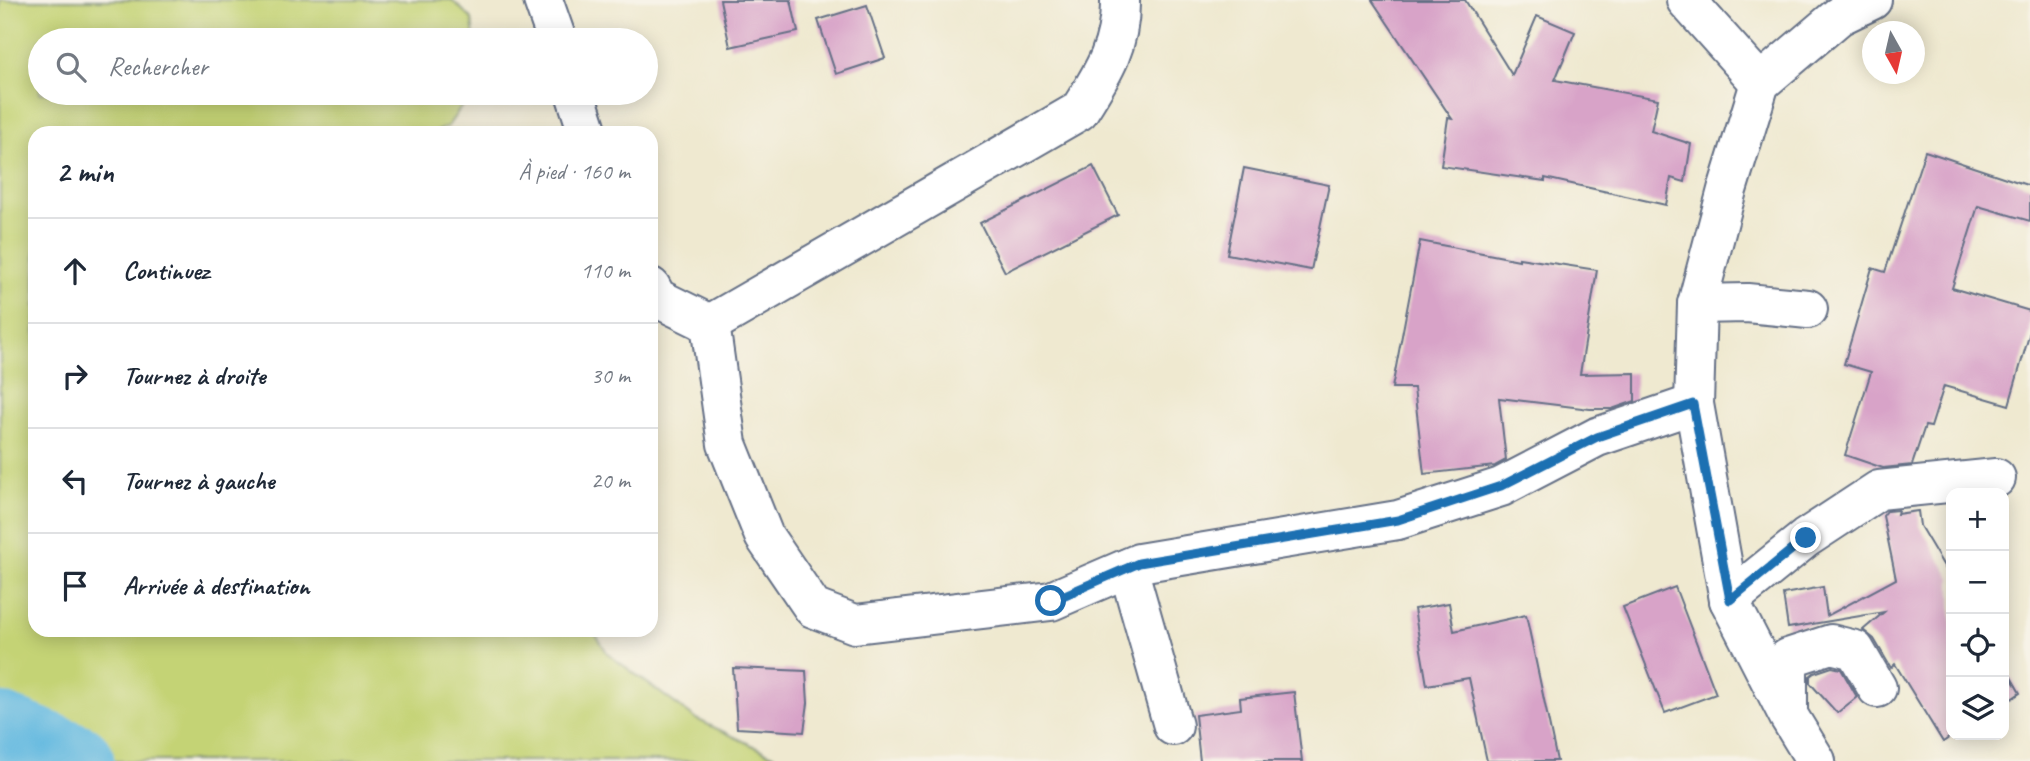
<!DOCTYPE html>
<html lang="fr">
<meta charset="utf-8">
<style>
:root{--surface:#fff;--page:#f2f2f3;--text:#1f2937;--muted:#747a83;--line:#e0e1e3}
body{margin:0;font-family:Caveat,sans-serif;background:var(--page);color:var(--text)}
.controls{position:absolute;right:21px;bottom:21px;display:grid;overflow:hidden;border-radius:14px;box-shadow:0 4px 18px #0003}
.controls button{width:63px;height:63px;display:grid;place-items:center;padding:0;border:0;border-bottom:2px solid var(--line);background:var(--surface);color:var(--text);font:35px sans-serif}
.compass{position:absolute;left:1862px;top:21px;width:63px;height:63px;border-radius:50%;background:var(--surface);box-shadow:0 4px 18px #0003;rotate:172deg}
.stop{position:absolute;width:21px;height:21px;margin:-16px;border:5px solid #1f6fb2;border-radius:50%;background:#fff}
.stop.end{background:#1f6fb2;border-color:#fff;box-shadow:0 2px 7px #0008}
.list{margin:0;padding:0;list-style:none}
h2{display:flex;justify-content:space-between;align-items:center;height:91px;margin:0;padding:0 28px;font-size:30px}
h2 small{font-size:23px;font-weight:400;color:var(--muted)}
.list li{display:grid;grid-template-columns:46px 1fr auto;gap:21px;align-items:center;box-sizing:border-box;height:105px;padding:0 28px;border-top:2px solid var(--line)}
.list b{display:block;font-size:26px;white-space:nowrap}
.list em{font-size:23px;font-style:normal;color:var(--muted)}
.icon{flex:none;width:38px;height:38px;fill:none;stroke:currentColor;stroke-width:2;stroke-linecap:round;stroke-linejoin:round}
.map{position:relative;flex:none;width:2030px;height:761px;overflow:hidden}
.search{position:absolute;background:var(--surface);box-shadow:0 4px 18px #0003;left:28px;top:28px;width:630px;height:77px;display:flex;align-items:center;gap:18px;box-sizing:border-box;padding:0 24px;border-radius:38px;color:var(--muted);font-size:26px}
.panel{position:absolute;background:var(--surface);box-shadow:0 4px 18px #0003;left:28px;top:126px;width:630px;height:511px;border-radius:21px}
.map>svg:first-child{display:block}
.green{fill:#c4d375;stroke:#70816a;stroke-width:2}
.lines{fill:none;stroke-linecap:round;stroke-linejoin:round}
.river{stroke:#63b9e0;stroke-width:75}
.building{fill:#d8a3c8}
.minor-casing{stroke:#657086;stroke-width:42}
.minor{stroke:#fff;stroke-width:38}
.route{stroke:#1f6fb2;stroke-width:9}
</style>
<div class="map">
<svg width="2030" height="761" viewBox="0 0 2030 761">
<rect width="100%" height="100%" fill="#f7f3e8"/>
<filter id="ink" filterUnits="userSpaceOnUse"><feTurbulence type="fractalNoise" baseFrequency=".0143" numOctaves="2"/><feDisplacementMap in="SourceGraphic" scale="14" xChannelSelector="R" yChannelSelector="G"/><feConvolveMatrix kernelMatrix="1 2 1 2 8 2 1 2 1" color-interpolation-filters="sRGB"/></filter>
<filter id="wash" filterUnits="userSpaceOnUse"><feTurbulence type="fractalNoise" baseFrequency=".00686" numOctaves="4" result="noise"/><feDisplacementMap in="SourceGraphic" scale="28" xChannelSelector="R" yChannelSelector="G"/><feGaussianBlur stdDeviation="1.57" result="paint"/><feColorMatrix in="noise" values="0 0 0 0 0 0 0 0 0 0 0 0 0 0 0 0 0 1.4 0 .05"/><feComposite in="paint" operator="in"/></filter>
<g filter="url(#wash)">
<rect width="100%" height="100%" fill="#efe9d0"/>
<polygon class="green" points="0,0 452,0 472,19 474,40 40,40 40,93 471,93 448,126 434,133 35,133 35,630 593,630 608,654 696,719 777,757 813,761 0,761"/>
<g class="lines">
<polyline class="river" points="0,730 77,761"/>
</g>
<g id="blocks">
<g class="building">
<polygon points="720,0 791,0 798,32 730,47"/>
<polygon points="1372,0 1465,0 1512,75 1537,16 1575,32 1555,80 1658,99 1651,131 1691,144 1685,182 1671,178 1666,205 1545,178 1545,181 1441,166 1448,118 1452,119"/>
<polygon points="867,5 885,58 836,74 818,20"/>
<polygon points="1925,151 2030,186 2030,221 1978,206 1952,288 2030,311 2030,332 2009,405 1944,386 1931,427 1925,426 1912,465 1883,468 1845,455 1871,372 1844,364 1872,268 1885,272"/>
<polygon points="1093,166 1118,215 1005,272 980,223"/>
<polygon points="1244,168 1329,185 1311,270 1227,254"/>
<polygon points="1420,241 1519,260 1519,258 1597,270 1580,374 1635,373 1635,401 1612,409 1590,409 1499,398 1506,460 1495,466 1424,474 1414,388 1392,388"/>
<polygon points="1898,510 1897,514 1918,511 1920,526 1951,578 1953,735 1943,742 1895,664 1891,668 1874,639 1863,630 1884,612 1788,628 1783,594 1823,587 1827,616 1896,579 1883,516 1887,511"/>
<polygon points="1675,587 1716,694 1665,713 1623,607"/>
<polygon points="1449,603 1454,631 1526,615 1557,761 1487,761 1469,678 1427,685 1414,609"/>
<polygon points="2004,665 2020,693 2004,704"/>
<polygon points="1832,667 1841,669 1857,697 1837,713 1810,683 1810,676 1814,673"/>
<polygon points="733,668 806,671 808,703 804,732 737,728"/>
<polygon points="1294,692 1302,761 1200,761 1195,715 1241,709 1240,698"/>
</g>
</g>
</g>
<g filter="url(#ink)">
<use href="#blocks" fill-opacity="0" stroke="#657086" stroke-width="2"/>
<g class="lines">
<defs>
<g id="minor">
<polyline points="543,0 557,40"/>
<polyline points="1686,0 1760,83"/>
<polyline points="575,93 588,133"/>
<polyline points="651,287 657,298 710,324"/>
<polyline points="1697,304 1747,303 1808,309"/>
<polyline points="710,324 727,444 764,536 813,608 855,624 1051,601 1139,563 1398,520 1501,487 1597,437 1694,404"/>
<path d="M710 324 1079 111C1103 73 1121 46 1120 0"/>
<polyline points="1128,568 1173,726"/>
<polyline points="1729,600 1806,538 1879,490 1996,478"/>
<polyline points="1788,709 1788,658 1831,644 1855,650 1877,688"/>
<polyline points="1816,761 1788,715 1729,600 1694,404 1697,304 1727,190 1760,83 1839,16 1872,0"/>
</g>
</defs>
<use href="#minor" class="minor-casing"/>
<use href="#minor" class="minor"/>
</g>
</g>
<g class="lines" filter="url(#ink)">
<polyline class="route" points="1051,601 1139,563 1398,520 1501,486 1597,437 1693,404 1730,600 1806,538"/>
</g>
</svg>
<div class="controls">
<button>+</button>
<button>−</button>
<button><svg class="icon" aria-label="locate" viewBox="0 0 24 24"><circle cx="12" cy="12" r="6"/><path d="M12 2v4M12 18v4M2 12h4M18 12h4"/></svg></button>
<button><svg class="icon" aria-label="layers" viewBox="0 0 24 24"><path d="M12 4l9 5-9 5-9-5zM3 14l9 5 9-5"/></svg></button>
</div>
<svg class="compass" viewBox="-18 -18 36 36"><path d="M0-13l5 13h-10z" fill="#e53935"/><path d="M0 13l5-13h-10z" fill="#747a83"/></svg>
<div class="stop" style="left:1051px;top:601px"></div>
<div class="stop end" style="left:1806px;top:538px"></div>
<div class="search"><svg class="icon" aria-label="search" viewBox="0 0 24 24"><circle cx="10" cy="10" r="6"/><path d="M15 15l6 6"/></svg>Rechercher</div>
<section class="panel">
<h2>2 min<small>À pied · 160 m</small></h2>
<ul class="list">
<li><svg class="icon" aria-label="ahead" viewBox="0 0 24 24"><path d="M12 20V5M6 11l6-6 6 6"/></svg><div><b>Continuez</b></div><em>110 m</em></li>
<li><svg class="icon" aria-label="right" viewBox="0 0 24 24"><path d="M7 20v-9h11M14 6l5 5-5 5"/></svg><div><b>Tournez à droite</b></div><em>30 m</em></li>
<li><svg class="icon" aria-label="left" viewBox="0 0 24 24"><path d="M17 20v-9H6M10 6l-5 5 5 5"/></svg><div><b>Tournez à gauche</b></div><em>20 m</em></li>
<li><svg class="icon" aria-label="arrive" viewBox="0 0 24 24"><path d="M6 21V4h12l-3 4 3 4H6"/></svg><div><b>Arrivée à destination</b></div></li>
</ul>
</section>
</div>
